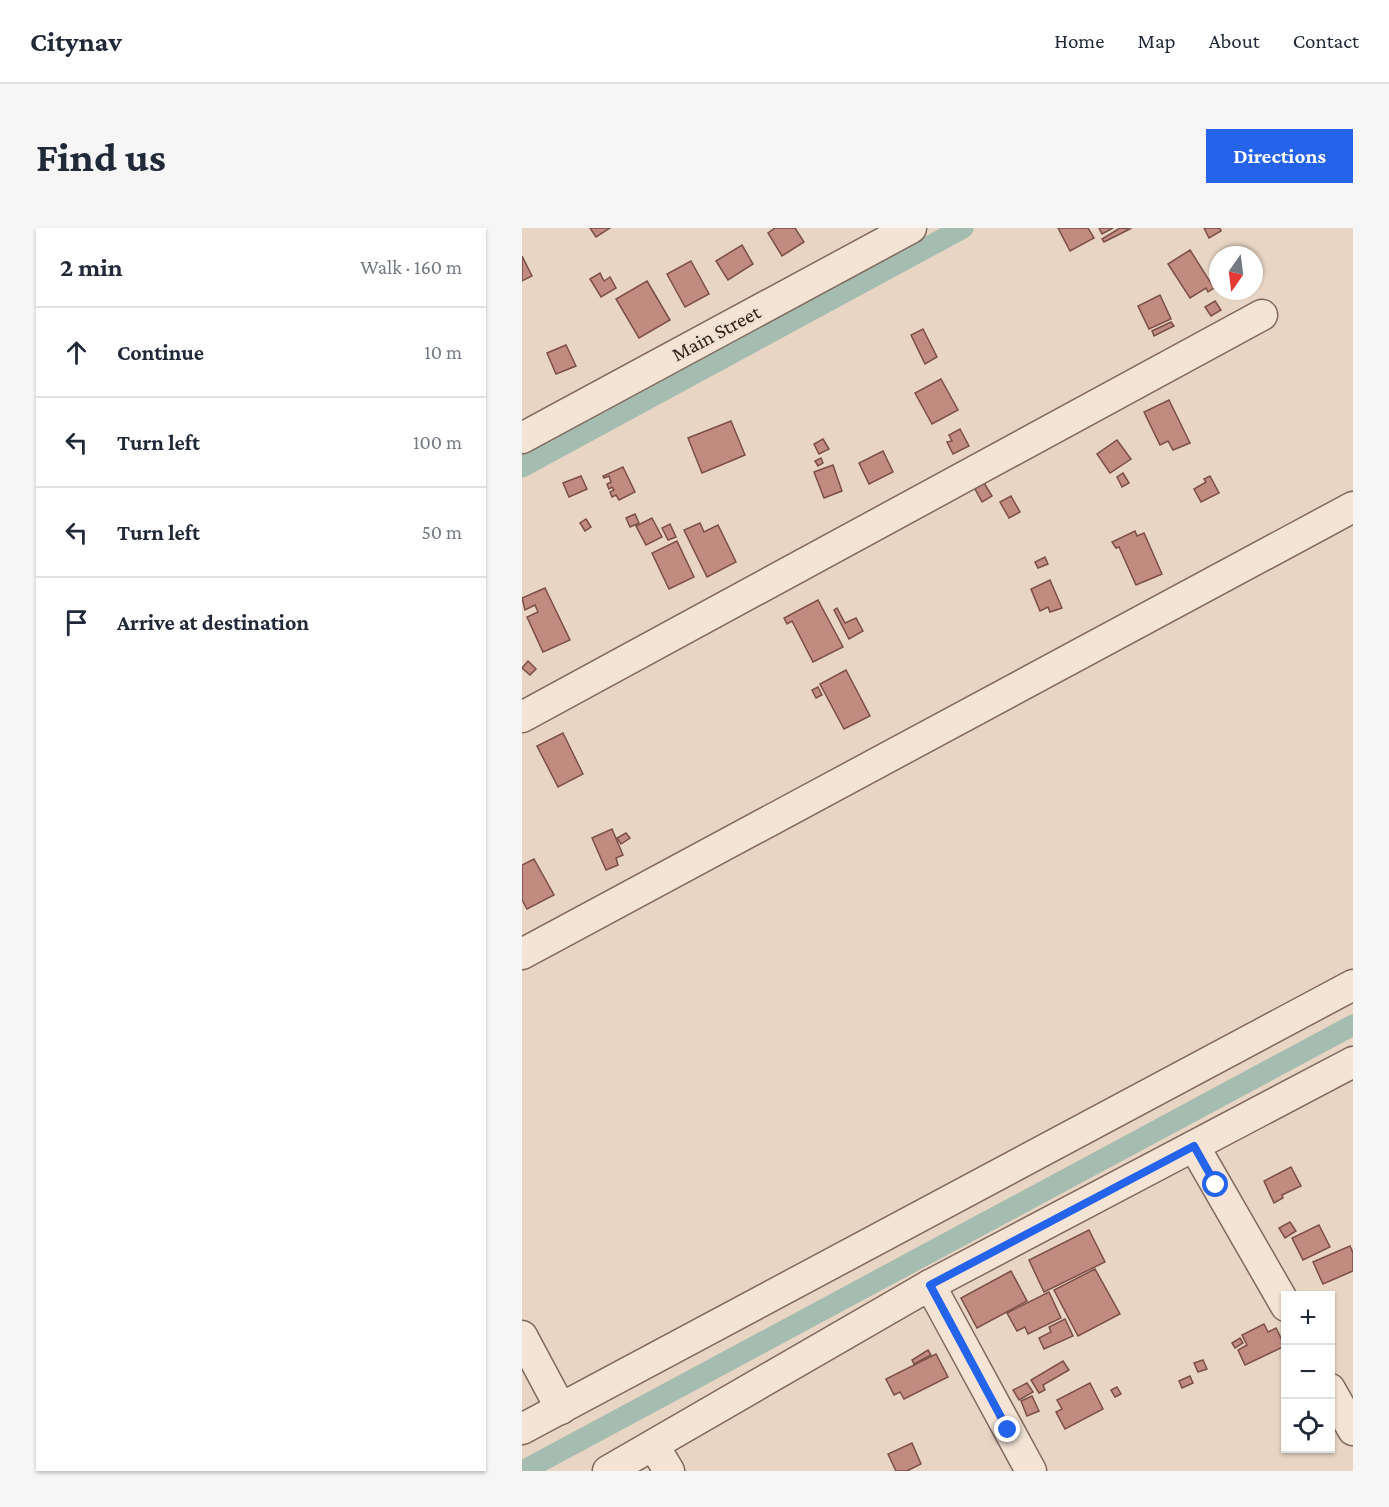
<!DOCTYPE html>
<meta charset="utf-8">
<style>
:root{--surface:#fff;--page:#f6f6f7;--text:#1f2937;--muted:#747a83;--line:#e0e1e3;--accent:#2563eb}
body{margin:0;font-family:"Crimson Pro",serif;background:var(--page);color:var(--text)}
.controls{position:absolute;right:18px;bottom:18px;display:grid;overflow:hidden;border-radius:0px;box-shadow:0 2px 4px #0004}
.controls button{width:54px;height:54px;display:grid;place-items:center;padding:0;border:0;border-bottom:2px solid var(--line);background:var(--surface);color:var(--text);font:30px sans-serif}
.compass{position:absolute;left:687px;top:18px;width:54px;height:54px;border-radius:50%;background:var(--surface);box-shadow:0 2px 4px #0004;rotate:194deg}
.stop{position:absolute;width:18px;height:18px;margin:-14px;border:4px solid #2563eb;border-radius:50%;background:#fff}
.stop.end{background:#2563eb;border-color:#fff;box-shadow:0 2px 6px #0008}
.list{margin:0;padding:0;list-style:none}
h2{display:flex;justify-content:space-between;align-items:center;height:78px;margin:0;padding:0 24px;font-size:26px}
h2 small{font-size:20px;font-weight:400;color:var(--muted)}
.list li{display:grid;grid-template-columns:39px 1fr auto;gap:18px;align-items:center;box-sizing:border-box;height:90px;padding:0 24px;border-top:2px solid var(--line)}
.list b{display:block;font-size:22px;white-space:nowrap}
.list em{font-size:20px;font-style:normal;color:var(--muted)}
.icon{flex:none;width:33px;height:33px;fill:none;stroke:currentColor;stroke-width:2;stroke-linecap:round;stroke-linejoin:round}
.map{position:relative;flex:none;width:831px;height:1243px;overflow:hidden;border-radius:0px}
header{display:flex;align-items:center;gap:36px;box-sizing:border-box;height:84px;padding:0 30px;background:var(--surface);border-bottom:2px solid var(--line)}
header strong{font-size:28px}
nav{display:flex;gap:33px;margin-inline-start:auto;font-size:21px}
.intro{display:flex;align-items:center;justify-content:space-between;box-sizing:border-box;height:144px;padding:0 36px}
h1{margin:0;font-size:42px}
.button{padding:15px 27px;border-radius:0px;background:var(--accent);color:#fff;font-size:21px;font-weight:700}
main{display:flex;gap:36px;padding:0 36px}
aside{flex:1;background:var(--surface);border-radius:0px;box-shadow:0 2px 4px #0004}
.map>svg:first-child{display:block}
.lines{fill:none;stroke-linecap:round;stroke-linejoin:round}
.canal{stroke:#a5bcb0;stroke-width:21}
.building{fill:#c18b7f;stroke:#7c4f46;stroke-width:1.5}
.minor-casing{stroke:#80685d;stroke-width:33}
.minor{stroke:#f4e4d6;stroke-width:30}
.route{stroke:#2563eb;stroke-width:8}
.labels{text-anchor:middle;stroke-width:6;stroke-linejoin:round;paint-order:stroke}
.street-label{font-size:21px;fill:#32241f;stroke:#f0e1d3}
</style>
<header>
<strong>Citynav</strong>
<nav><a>Home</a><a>Map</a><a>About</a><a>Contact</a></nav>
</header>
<div class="intro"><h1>Find us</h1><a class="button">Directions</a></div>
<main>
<aside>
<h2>2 min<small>Walk · 160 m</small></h2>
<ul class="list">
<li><svg class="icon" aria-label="ahead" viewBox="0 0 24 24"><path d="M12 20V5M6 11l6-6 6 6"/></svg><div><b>Continue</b></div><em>10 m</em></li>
<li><svg class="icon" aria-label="left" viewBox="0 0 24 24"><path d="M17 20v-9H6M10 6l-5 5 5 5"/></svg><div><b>Turn left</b></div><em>100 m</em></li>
<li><svg class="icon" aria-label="left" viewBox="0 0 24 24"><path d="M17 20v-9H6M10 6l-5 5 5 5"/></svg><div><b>Turn left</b></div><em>50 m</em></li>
<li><svg class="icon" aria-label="arrive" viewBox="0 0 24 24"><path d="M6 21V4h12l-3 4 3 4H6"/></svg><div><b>Arrive at destination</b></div></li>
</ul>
</aside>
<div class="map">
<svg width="831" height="1243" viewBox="0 0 831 1243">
<rect width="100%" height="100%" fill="#e8d5c4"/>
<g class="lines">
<g class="canal">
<polyline points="0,239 441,0"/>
<polyline points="1,1243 831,797"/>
</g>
</g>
<g class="building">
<polygon points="68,0 88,0 74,9"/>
<polygon points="253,0 273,0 282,14 260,28 246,5"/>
<polygon points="536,0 566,0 572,10 548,23"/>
<polygon points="577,0 591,0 580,6"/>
<polygon points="598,0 608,1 582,14 580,11"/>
<polygon points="682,0 698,0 699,3 687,10"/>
<polygon points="220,17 231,36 206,52 194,33"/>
<polygon points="668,22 692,60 686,64 684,60 668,70 646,36"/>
<polygon points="0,28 10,48 0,53"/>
<polygon points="169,33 187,66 163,79 145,46"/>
<polygon points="78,45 82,53 88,49 94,60 79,69 68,51"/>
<polygon points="125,53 148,92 117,110 94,71"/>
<polygon points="638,67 649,91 627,101 616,78"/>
<polygon points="693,73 699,82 689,88 683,79"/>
<polygon points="649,94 652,98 632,108 630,103"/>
<polygon points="401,101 415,129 403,136 389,107"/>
<polygon points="44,117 54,138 34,146 25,125"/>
<polygon points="419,151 436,182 410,196 393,165"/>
<polygon points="647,172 668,215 651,222 646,213 638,217 622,184"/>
<polygon points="209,193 223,227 180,245 166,210"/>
<polygon points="438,201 447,218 431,226 425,214 430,213 427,207"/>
<polygon points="301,211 307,221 297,226 292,216"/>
<polygon points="595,212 609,231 588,245 575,226"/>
<polygon points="361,223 371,244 347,256 337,235"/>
<polygon points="299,230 301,235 296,238 293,233"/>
<polygon points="311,237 320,263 302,270 292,244"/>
<polygon points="101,239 113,264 97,272 94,267 90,269 88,264 92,262 90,259 87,261 85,256 89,254 87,248 82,250 81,248"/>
<polygon points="601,245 607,255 600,259 595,249"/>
<polygon points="59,248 65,261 47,269 41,255"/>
<polygon points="688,248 697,265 679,274 672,261 684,254 682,251"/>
<polygon points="462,255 470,268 460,274 453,261"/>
<polygon points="489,268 498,284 487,290 478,274"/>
<polygon points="113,286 117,295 108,299 104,290"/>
<polygon points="130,290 140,309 124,317 114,298"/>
<polygon points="64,291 69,299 63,303 58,295"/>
<polygon points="178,295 182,304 196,297 214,334 185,349 162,302"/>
<polygon points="148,296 154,309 146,312 140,300"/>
<polygon points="613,303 615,308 622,305 640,346 614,357 597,319 594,320 590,314"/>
<polygon points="155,313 172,349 147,361 130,325"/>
<polygon points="523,329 526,336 516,340 513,334"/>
<polygon points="528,352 540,380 528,384 526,379 518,383 509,361"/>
<polygon points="23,360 48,412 21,424 5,389 16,384 13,377 3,382 0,370"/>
<polygon points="296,372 321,419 291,434 270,393 265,396 262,390"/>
<polygon points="315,380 323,395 334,390 341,403 327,411 312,382"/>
<polygon points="6,433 14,441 8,447 0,440"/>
<polygon points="324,442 348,488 322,501 298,456"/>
<polygon points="296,459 300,467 294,470 290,462"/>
<polygon points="41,505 61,546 36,559 15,518"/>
<polygon points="90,601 101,627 94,630 96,637 84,642 70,610"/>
<polygon points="104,605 108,610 99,616 95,610"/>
<polygon points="12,631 32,667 5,681 0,672 0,637"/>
<polygon points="769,939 779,958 760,967 761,970 752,975 742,953"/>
<polygon points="768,994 774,1003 763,1010 757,1000"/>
<polygon points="797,997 808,1019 781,1032 770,1010"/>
<polygon points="567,1002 583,1034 522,1064 507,1032"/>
<polygon points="828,1018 831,1025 831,1043 801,1056 791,1034"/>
<polygon points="573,1041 598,1086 556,1108 532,1062"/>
<polygon points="489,1043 505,1073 455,1100 439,1070"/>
<polygon points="527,1064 539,1090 506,1106 503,1099 495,1103 485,1085"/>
<polygon points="543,1091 551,1108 522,1121 517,1110 529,1104 527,1099"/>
<polygon points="742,1096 746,1104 754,1100 763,1118 723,1137 716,1122 725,1117 720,1107"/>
<polygon points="718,1110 721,1115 713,1120 710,1115"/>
<polygon points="406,1122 409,1127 392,1136 390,1132"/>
<polygon points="414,1126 426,1149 382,1171 378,1164 372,1167 364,1151"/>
<polygon points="681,1132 685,1141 676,1144 672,1135"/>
<polygon points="541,1133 547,1142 521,1157 523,1162 517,1165 509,1152"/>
<polygon points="668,1148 671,1155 660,1160 657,1153"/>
<polygon points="505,1155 511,1164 497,1172 491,1162"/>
<polygon points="568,1155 581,1181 543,1201 534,1184 540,1181 535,1172"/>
<polygon points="595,1159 599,1166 593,1169 589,1162"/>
<polygon points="510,1168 517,1183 505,1188 499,1173"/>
<polygon points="390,1215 399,1236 385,1243 374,1243 366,1226"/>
</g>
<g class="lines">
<defs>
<g id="minor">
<polyline points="0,210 389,0"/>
<polyline points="0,489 740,87"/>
<polyline points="0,726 831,279"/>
<polyline points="672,918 764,1078"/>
<polyline points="408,1057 509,1243"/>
<polyline points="0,1108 39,1181"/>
<polyline points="808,1161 831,1202"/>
<polyline points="0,1201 831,757"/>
<polyline points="132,1218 147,1243"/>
<polyline points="86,1243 408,1057 831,834"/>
</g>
</defs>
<use href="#minor" class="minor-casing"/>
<use href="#minor" class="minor"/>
</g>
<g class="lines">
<polyline class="route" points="486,1202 408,1057 672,918 694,957"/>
</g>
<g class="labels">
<g class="street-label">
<text transform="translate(194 105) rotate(-28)" y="7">Main Street</text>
</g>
</g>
</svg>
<div class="controls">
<button>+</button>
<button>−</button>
<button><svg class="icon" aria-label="locate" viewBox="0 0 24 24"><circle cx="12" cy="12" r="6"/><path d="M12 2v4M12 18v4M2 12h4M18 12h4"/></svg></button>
</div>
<svg class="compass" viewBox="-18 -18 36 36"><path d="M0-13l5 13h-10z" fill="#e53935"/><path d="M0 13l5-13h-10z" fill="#747a83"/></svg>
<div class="stop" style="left:694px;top:957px"></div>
<div class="stop end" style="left:486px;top:1202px"></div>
</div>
</main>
